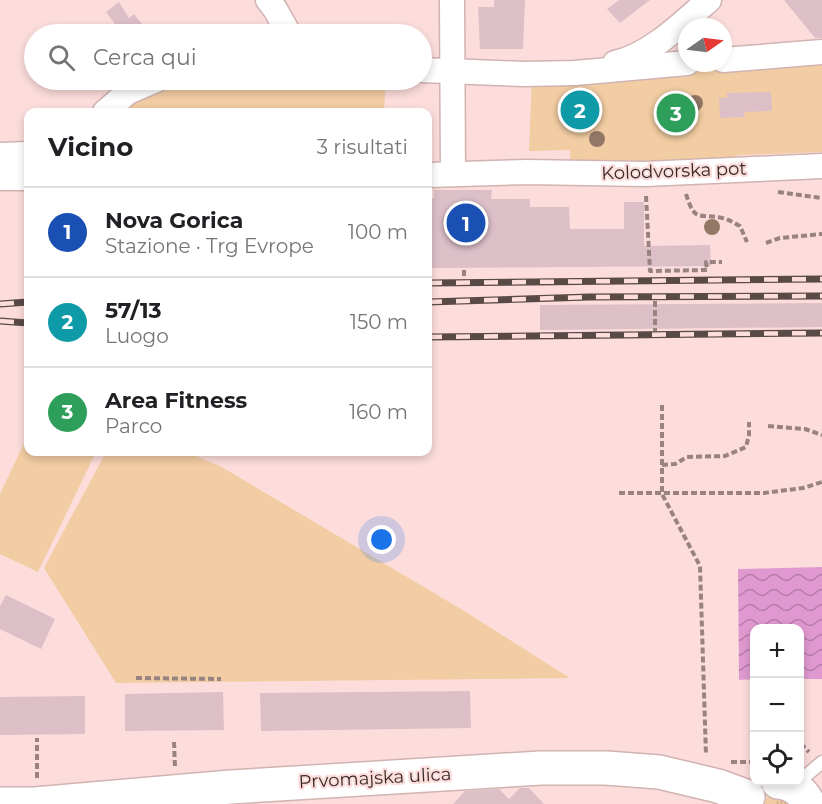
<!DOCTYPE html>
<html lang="it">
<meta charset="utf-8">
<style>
:root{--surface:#fff;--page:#f2f2f2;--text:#202124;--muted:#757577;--line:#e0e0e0;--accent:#3462d2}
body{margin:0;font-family:Montserrat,sans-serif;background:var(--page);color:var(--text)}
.controls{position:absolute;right:18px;bottom:18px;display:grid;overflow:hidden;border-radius:12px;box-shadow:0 3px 9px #0003}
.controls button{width:54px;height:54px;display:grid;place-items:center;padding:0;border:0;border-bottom:2px solid var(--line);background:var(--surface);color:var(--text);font:30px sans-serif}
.compass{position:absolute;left:678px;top:18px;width:54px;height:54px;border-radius:50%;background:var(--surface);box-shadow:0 3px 9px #0003;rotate:76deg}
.you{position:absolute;left:382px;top:540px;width:21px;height:21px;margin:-15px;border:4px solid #fff;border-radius:50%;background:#1a73e8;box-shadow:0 0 0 9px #1a73e833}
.badge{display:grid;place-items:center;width:39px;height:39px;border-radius:50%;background:var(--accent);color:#fff;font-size:20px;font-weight:700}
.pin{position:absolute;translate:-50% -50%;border:3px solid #fff;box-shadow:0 2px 6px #0006}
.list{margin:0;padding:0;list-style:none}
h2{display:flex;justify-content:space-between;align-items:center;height:78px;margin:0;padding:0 24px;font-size:26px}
h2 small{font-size:20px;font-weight:400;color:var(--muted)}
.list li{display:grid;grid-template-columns:39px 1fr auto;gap:18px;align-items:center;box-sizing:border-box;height:90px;padding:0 24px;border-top:2px solid var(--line)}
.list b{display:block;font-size:22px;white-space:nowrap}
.list p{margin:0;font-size:20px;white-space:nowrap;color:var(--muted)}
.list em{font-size:20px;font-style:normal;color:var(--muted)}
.icon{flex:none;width:33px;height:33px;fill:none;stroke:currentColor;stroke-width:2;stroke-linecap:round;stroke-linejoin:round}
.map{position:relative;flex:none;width:822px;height:804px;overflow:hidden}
.search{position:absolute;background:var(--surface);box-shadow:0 3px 9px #0003;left:24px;top:24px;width:408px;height:66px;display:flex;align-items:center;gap:15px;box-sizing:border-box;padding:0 21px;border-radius:33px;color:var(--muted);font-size:22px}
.panel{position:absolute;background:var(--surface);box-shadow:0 3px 9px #0003;left:24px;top:108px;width:408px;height:348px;border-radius:12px}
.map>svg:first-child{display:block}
.grass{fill:url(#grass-tufts)}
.green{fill:#f2cda3}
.water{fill:url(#water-waves)}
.building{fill:#ddbfc8}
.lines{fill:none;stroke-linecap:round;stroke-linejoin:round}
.lane-casing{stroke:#d1b3b1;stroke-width:15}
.street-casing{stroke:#d1b3b1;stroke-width:27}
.secondary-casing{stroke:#d1b3b1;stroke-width:36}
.path{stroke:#988381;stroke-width:4;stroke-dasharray:6 3;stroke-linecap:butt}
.lane{stroke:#fff;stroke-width:12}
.street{stroke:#fff;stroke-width:24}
.secondary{stroke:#fff;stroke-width:33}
.rail-casing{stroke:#594a48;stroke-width:7}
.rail{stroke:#fcdddb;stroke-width:4.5;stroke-dasharray:14;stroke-linecap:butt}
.tree{fill:#937866}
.labels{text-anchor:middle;stroke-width:4.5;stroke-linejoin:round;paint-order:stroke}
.street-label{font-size:18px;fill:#372b2a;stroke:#fcdddb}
</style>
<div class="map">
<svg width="822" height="804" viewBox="0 0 822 804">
<defs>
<pattern id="grass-tufts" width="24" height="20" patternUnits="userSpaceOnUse" patternTransform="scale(1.5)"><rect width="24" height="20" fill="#f2cda3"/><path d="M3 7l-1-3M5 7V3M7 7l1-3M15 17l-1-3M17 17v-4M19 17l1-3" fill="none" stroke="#d0b08c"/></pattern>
<pattern id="water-waves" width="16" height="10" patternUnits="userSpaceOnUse" patternTransform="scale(1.5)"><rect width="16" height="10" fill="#e099d0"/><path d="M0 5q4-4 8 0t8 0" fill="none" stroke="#b67da9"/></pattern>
</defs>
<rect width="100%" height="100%" fill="#fcdddb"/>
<polygon class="grass" points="776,794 794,804 759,804 769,796"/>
<g class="green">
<polygon points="822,60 822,152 738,155 725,165 571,169 570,150 529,151 532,74 688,70 771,61"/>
<polygon points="164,80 386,80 384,112 112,112"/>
<polygon points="28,435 28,452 96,452 38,572 0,554 0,494"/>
<polygon points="106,452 186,452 220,466 461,609 570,678 116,683 44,568"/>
</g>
<polygon class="water" points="822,567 822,679 800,679 800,628 754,628 754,679 739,680 738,569"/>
<g class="building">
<polygon points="494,0 525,0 523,49 480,49 478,7 494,7"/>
<polygon points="619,0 650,0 620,23 607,9"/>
<polygon points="784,0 822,0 822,38 815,38"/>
<polygon points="119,2 129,18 134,14 150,34 107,34 117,27 106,12"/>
<polygon points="771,92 772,111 744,112 745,117 720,118 719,98 727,98 727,93"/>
<polygon points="434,190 492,190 491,199 530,199 530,207 569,207 570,229 624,229 624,202 644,202 644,246 710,245 711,266 428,268 428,198 434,198"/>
<polygon points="822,303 822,327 540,330 540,305"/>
<polygon points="6,595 55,619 41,649 0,629 0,606"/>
<polygon points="470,691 471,728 261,731 260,693"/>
<polygon points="223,692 224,730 125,731 125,694"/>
<polygon points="85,696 85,734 0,735 0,697"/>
<polygon points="520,788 529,788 544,804 453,804 465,791 499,789 509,799"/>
</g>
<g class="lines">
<defs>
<polyline id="lane" points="795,785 822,762"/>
<g id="street">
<polyline points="268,0 275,9 289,34"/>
<polyline points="452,0 453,174"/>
<polyline points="723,60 822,52"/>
<path d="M615 63C651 55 682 23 709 0"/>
<polyline points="422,70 524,74 575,73 687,63"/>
<polyline points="105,112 128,92 156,80"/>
<polyline points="0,155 28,154"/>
<polyline points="428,175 527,172 645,174 822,166"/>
<polyline points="0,178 28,178"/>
</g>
<g id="secondary">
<path d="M778 782C793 783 802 791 809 804"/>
<polyline points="0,804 35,804 231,787 541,768 606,768 659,772 718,786 748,797"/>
</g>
</defs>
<use href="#lane" class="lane-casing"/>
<use href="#street" class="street-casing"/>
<use href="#secondary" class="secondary-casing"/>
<g class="path">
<polyline points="778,192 822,198"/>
<path d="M686 194C695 223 698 213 722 218 728 219 734 223 740 226L747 242"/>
<polyline points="646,196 650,271 707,270 706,262 722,262"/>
<polyline points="766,243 780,238 822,234"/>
<polyline points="464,276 464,268"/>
<polyline points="655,301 655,331"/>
<polyline points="662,405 662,494 700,566 706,755"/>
<polyline points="768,426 805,429 822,435"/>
<polyline points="662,465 675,464 687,457 725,456 746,447 749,435 749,422"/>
<polyline points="619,493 764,493 803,488 822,482"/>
<polyline points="136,678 221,679"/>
<polyline points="174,742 175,768"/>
<polyline points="800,747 803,746 809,752"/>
<polyline points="731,762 754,762"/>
<polyline points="37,778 37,738"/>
</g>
<use href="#lane" class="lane"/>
<use href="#street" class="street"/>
<use href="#secondary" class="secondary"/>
<defs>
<g id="rail">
<polyline points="428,283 822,279"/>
<polyline points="428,302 589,297 822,296"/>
<polyline points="0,304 28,302"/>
<polyline points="0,321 28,323"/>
<polyline points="428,337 822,333"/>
</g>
</defs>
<use href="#rail" class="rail-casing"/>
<use href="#rail" class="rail"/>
</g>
<g class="tree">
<circle cx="695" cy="103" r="8"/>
<circle cx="597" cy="139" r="8"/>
<circle cx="712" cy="227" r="8"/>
</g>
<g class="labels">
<g class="street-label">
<text transform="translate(674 171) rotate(-2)" y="6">Kolodvorska pot</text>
<text transform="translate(375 778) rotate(-3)" y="6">Prvomajska ulica</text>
</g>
</g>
</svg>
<div class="controls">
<button>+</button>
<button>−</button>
<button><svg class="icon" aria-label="locate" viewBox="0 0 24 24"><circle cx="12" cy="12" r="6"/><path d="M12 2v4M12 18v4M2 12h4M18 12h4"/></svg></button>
</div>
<svg class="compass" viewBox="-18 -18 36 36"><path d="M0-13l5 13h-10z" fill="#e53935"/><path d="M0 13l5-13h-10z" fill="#757577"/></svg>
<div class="you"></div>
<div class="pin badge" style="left:466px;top:223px;background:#1a4fb4">1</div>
<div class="pin badge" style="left:580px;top:110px;background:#0f9aa8">2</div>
<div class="pin badge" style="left:676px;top:113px;background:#2e9e5b">3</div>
<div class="search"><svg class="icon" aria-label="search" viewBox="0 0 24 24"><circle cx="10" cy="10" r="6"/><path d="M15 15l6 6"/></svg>Cerca qui</div>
<section class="panel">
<h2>Vicino<small>3 risultati</small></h2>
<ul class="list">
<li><span class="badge" style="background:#1a4fb4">1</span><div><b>Nova Gorica</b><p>Stazione · Trg Evrope</p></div><em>100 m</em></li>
<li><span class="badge" style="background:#0f9aa8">2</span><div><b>57/13</b><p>Luogo</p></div><em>150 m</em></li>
<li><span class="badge" style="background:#2e9e5b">3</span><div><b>Area Fitness</b><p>Parco</p></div><em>160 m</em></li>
</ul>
</section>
</div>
